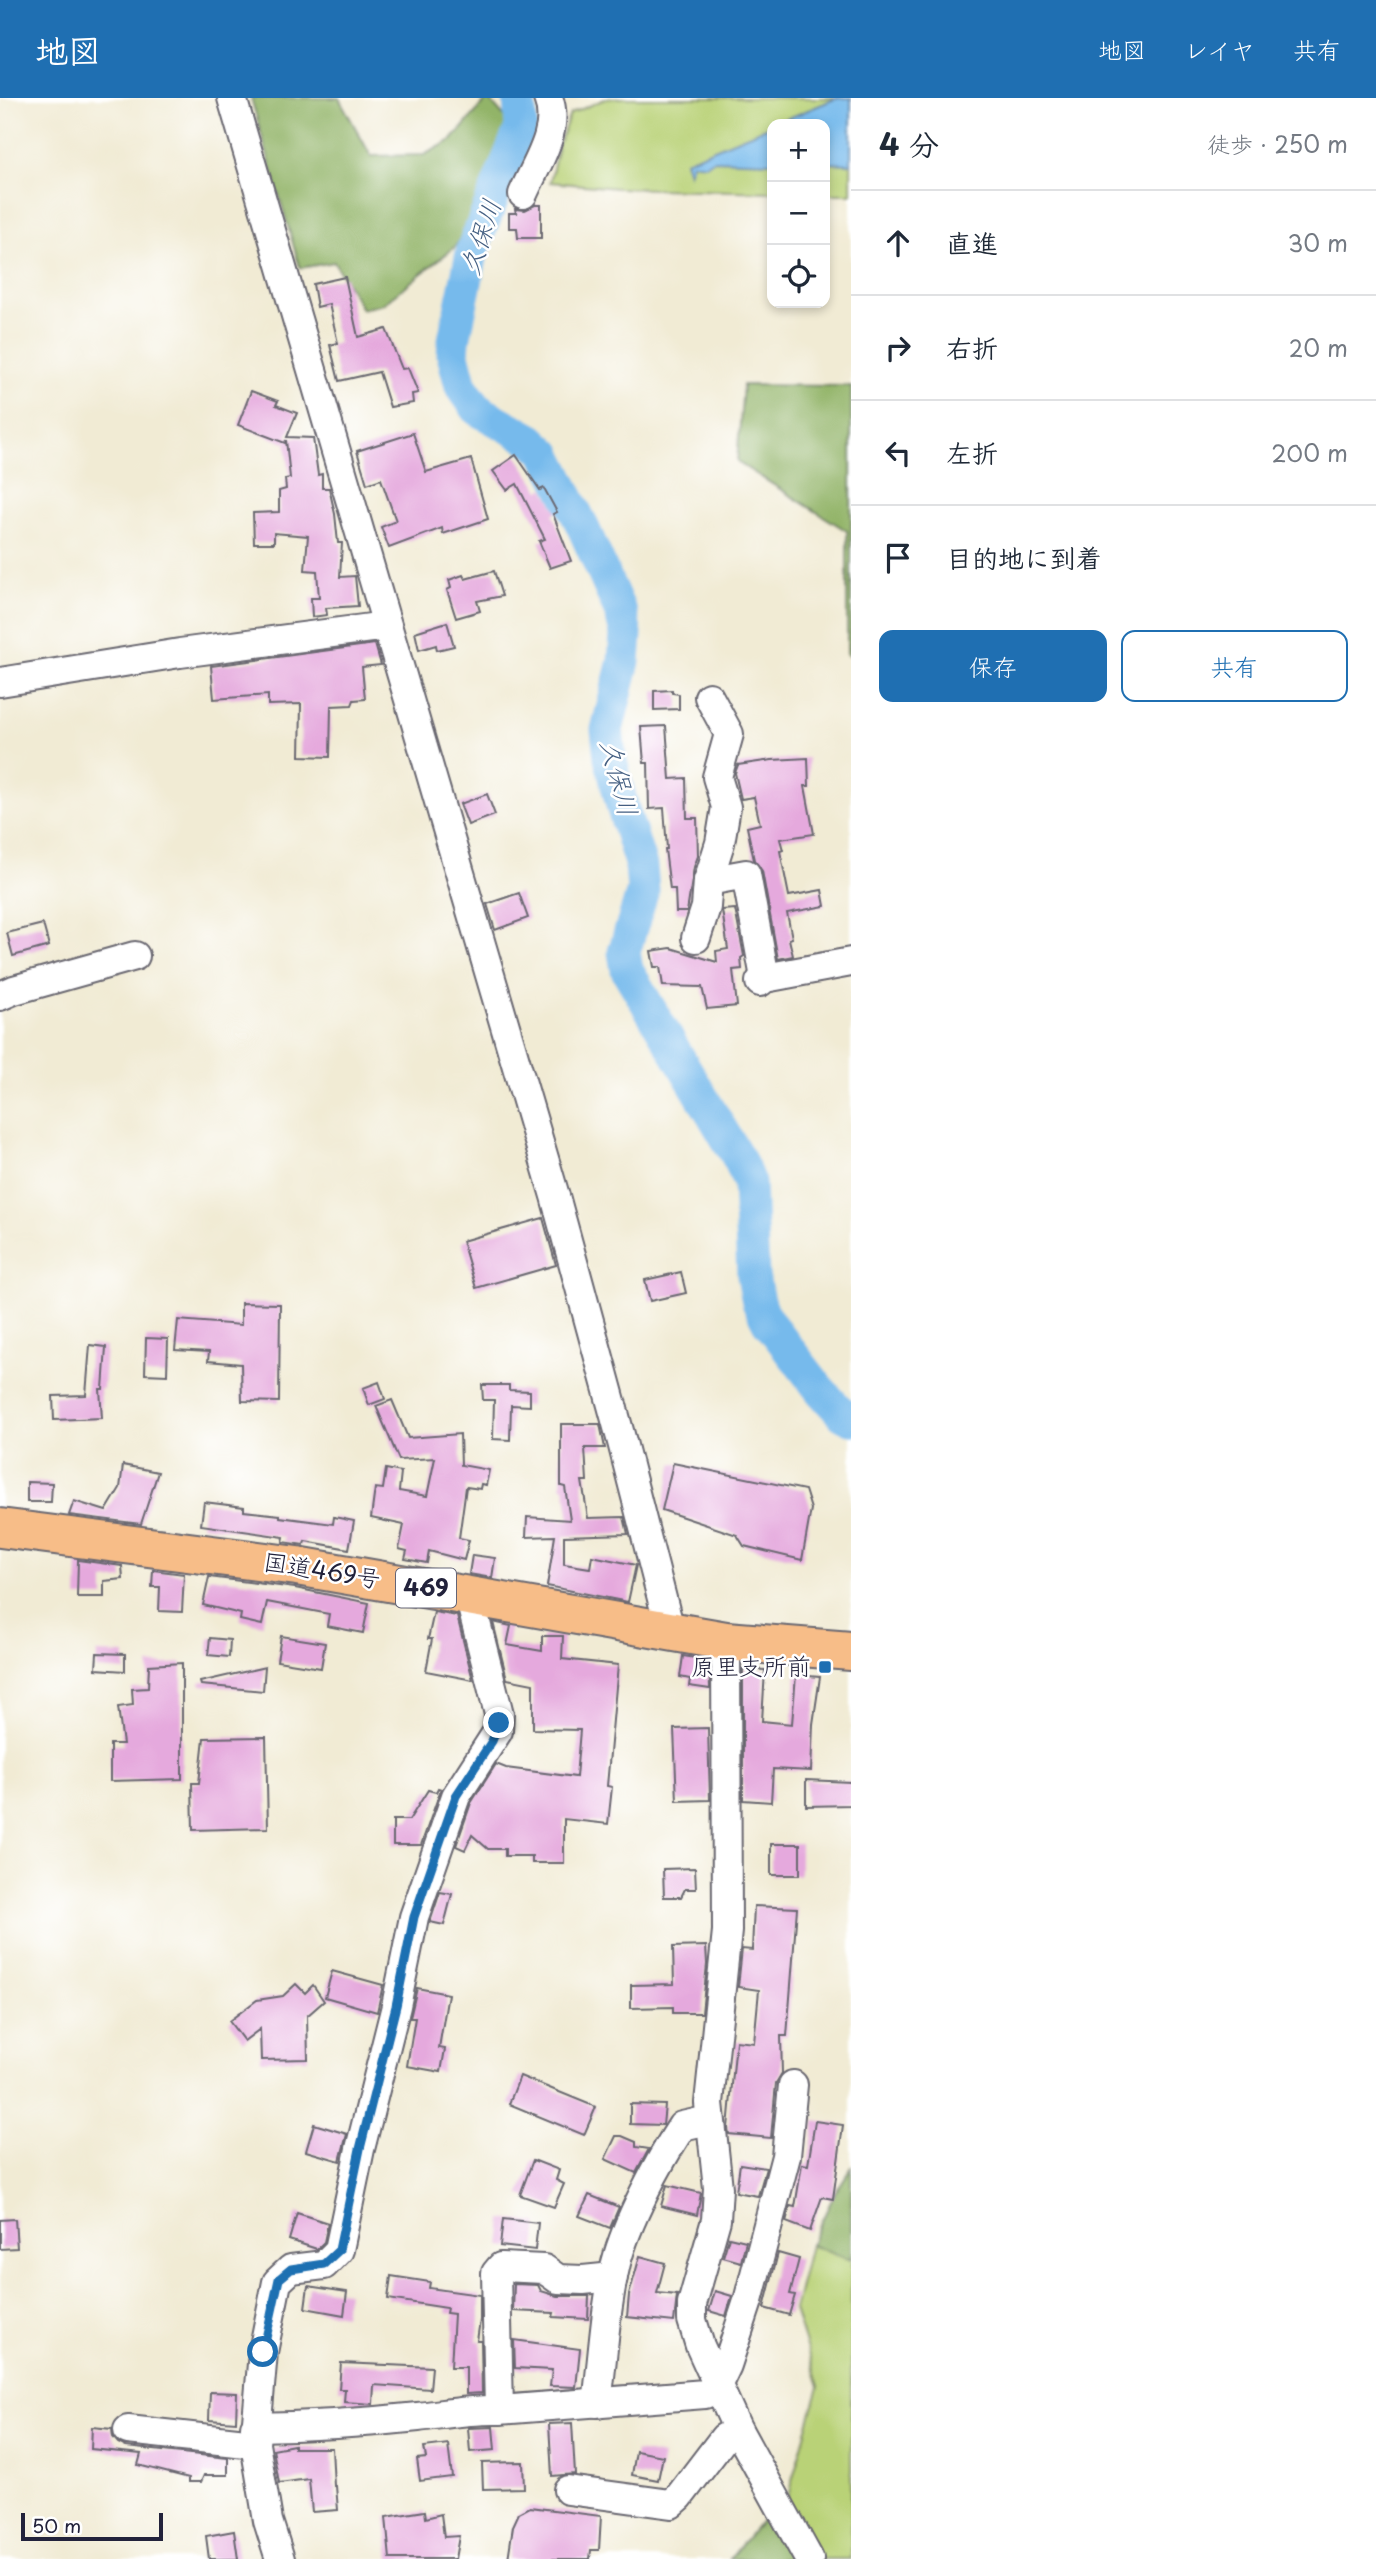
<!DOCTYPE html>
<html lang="ja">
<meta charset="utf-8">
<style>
:root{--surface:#fff;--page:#f6f6f7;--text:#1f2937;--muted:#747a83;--line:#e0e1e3;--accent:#1f6fb2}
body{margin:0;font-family:"Playpen Sans","Klee One",sans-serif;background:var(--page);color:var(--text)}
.controls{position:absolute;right:21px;top:21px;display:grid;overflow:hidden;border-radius:14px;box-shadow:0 4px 10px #0003}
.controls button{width:63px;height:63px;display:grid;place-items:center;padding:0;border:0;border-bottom:2px solid var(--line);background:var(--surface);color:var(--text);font:35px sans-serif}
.scale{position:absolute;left:21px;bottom:18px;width:142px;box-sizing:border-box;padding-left:7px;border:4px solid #22223b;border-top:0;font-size:19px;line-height:24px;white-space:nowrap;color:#22223b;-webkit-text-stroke:5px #fff;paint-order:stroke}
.stop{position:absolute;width:21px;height:21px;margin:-16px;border:5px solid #1f6fb2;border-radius:50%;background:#fff}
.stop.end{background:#1f6fb2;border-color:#fff;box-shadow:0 2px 7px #0008}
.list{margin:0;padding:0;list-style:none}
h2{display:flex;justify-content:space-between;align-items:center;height:91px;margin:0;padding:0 28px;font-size:30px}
h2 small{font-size:23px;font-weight:400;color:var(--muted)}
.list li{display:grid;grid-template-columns:46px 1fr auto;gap:21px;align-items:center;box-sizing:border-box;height:105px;padding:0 28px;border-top:2px solid var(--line)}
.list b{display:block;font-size:26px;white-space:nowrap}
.list em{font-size:23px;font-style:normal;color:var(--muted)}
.actions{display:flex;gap:14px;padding:21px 28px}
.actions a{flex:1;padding:16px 0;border:2px solid var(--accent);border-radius:14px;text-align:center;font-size:24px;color:var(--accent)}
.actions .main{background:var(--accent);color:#fff}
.icon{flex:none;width:38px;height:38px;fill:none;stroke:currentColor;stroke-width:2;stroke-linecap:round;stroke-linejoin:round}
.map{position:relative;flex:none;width:851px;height:2461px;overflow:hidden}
header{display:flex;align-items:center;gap:42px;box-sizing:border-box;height:98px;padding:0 35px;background:var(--accent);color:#fff}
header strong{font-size:33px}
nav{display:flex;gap:38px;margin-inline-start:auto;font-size:24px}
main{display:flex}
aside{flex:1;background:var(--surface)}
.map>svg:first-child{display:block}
.green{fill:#b9d277;stroke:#6e7a59;stroke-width:2}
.forest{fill:#92b468;stroke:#5a6b52;stroke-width:2}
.water{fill:#76baec;stroke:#4c6e94;stroke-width:2}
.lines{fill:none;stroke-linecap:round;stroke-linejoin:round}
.river{stroke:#76baec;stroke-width:33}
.building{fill:#e5a9dd}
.minor-casing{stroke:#6a6871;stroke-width:32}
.highway-casing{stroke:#6a6871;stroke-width:42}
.minor{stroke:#fff;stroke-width:28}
.highway{stroke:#f7bd88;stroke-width:38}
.route{stroke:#1f6fb2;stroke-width:9}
.poi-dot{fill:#1f6fb2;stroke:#fff;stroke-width:2.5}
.labels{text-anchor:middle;stroke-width:5;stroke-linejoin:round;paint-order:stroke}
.shield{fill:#fff;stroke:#646476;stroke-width:2}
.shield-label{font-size:23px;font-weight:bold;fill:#22223b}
.street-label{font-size:24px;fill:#22223b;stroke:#fff}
.poi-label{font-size:24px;fill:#22223b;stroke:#fff;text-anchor:end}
.water-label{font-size:26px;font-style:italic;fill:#445f82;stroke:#fff}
</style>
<header>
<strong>地図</strong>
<nav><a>地図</a><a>レイヤ</a><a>共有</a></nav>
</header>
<main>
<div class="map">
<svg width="851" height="2461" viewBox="0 0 851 2461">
<rect width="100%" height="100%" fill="#fff"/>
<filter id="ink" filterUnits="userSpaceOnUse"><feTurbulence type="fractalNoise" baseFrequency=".0143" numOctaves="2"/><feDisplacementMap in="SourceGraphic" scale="14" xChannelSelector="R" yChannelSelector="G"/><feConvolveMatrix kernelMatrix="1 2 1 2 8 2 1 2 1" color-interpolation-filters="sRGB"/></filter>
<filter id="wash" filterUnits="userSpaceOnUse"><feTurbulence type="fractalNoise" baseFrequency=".00686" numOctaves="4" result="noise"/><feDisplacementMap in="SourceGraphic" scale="28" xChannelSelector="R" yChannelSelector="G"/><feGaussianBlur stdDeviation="1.57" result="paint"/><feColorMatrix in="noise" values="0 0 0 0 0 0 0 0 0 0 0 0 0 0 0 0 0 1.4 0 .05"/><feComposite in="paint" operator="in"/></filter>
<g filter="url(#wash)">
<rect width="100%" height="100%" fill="#f1ebd4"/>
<g class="green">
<polygon points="607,0 851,0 851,96 825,96 825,26 772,26 772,94 617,90 550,84 558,48 570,16"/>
<polygon points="810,2147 851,2162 851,2461 817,2461 787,2401 819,2288 794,2212"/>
</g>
<g class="forest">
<polygon points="251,0 339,0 371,58 424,57 452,42 488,0 513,29 487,91 456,148 383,206 362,211 334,164 300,170"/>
<polygon points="743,287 851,288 851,558 847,557 847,433 737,364"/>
<polygon points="851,2070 851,2162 810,2147 835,2095"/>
<polygon points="767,2415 789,2447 789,2461 730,2461"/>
</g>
<g class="water">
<polygon points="837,0 851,0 851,66 825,65 825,26 774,26"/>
<polygon points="772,27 772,64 713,62 706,67 692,65 689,76 685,63"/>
</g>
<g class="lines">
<polyline class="river" points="519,0 521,29 473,150 454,242 453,257 461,288 478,312 532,342 546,355 582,427 621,515 626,536 624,563 607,632 610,659 623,711 641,768 643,792 624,854 627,872 740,1063 749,1085 753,1177 758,1204 768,1224 821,1293 843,1317 851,1321"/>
</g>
<g id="blocks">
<g class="building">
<polygon points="535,107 541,107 541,140 518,140 517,130 509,130 509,115 516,115 515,111 525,112"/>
<polygon points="345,179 358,239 386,231 402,271 408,270 418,295 412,296 413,305 390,309 379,274 339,283 330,247 338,245 329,206 317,209 313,186"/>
<polygon points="251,293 278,303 276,307 297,315 287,339 313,340 318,377 322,376 322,390 329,390 335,416 338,445 342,445 340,479 355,478 358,508 326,510 327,517 312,519 311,500 319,500 317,473 305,472 308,438 274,435 274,445 254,445 253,415 279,414 279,393 286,391 285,381 290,380 286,342 285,345 238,327"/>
<polygon points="413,335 426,374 471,361 488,421 443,436 442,430 389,450 381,429 396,423 381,381 367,386 357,353"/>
<polygon points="516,357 540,392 544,390 557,414 553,416 571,463 550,470 539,443 545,441 517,386 507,392 493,373"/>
<polygon points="494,473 502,498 477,503 480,513 456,520 447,492 451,490 449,482 463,477 465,481"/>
<polygon points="447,524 454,548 437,552 436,547 419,552 415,534"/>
<polygon points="375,546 381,567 362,569 365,601 354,602 352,607 331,608 330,659 300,658 301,606 268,607 268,597 214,601 211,568"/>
<polygon points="672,592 672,595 679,596 679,611 654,612 654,593"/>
<polygon points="666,628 670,681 686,680 687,720 697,720 698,758 694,769 687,814 676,814 675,791 670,791 665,751 667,751 664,710 649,711 648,665 644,665 641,629"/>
<polygon points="808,660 809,688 805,688 814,736 780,741 783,752 780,753 789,798 822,792 825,808 787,815 792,840 789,841 793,858 778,861 762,773 754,762 747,729 760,726 754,699 741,701 735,675 738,667 772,662"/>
<polygon points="487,696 495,717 468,727 460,706"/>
<polygon points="519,795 528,820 495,832 487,806"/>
<polygon points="735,811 744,858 741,860 742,871 733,872 737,908 707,911 702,889 663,888 660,869 654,869 651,853 671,850 717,864 716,853 728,851 722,812"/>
<polygon points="43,826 49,848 13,858 7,835"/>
<polygon points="543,1120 556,1167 476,1190 462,1143"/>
<polygon points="681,1174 686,1195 650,1203 645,1182"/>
<polygon points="241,1205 280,1206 279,1304 242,1303 241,1266 208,1263 209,1254 175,1252 178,1222 241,1227"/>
<polygon points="146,1240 168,1241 167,1277 145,1276"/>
<polygon points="90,1247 106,1249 103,1291 100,1291 102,1320 54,1322 53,1298 86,1297"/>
<polygon points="379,1284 385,1301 369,1307 363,1290"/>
<polygon points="482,1287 509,1287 509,1292 530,1293 530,1308 511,1307 510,1342 493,1341 494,1302 483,1302"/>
<polygon points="392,1302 408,1340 460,1336 461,1367 489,1372 486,1387 481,1386 480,1391 466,1389 459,1440 469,1442 464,1462 429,1453 427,1465 405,1461 407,1453 399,1451 404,1427 371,1420 375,1390 383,1391 386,1371 401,1374 399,1393 427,1398 435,1360 399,1362 376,1308"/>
<polygon points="561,1326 600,1326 605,1350 585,1350 587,1383 582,1383 588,1420 624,1419 628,1436 564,1438 564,1466 590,1470 592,1458 636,1467 628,1504 547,1488 555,1438 526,1439 527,1419 570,1422 565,1389 561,1388"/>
<polygon points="673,1365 805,1392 811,1411 802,1462 744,1448 737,1437 662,1412"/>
<polygon points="123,1367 158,1374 141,1426 69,1417 74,1403 106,1413 120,1390"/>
<polygon points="27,1384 52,1385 51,1404 27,1404"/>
<polygon points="204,1404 244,1409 244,1413 280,1417 280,1419 333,1426 334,1419 354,1423 349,1451 305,1443 304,1447 283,1444 284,1439 201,1427"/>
<polygon points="472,1457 495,1460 492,1480 469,1476"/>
<polygon points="78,1462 122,1468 123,1481 104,1483 104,1499 77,1499"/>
<polygon points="153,1472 184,1476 182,1514 159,1513 160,1489 152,1489"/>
<polygon points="209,1479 295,1490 369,1505 363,1535 327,1528 329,1516 267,1504 262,1527 240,1522 241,1516 203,1507"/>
<polygon points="434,1514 457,1518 473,1582 426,1573 432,1541 428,1541"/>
<polygon points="493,1524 511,1528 507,1547 542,1553 542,1538 563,1538 562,1561 618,1567 607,1688 612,1689 608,1726 564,1721 564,1765 532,1765 532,1758 505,1758 505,1751 488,1751 472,1737 465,1752 456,1748 471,1705 496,1666 506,1670 576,1679 580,1632 533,1631 533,1586 507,1581"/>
<polygon points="281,1538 325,1545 321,1570 277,1563"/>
<polygon points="210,1540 230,1542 229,1559 208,1557"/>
<polygon points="97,1555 125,1556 125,1573 96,1571"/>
<polygon points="683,1558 709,1562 710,1591 689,1588 690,1581 680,1579"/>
<polygon points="182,1565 182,1681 110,1683 110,1646 123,1646 118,1609 133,1607 132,1591 148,1590 149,1567"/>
<polygon points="265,1569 263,1593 201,1587 200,1584"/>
<polygon points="743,1571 765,1572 762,1623 792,1626 796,1577 820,1579 813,1626 811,1673 773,1671 771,1704 743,1702"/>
<polygon points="708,1630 710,1702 677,1703 674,1631"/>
<polygon points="266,1639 268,1730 193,1732 192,1685 199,1685 204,1640"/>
<polygon points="806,1682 851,1684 851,1707 806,1708"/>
<polygon points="438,1690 441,1691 421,1747 393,1747 393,1722 409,1722 428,1692 436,1694"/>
<rect x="771" y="1746" width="29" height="31"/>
<polygon points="695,1770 696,1791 685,1791 681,1799 664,1799 663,1771"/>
<polygon points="440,1794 452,1796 444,1827 430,1824"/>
<polygon points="754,1808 797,1810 787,1938 781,1938 782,1975 776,1985 771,2040 729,2036 728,2030 736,1943 754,1945 759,1892 738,1889 742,1851 752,1852"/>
<polygon points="706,1848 707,1866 702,1915 673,1915 673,1909 631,1910 631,1887 674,1886 673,1849"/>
<polygon points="332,1873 383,1887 377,1914 325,1899"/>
<polygon points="296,1886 305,1895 313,1887 324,1903 307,1918 308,1961 261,1962 260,1931 244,1943 229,1923 257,1902 283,1898"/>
<polygon points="417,1890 448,1896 439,1950 445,1951 441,1974 407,1968 415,1920 410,1920"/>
<polygon points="520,1978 596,2009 584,2037 509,2006"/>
<polygon points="630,2006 665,2007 663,2027 630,2026"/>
<polygon points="815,2023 843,2027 833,2101 822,2099 810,2133 786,2124 790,2108 795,2109 802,2066 808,2067"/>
<polygon points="314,2026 347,2036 340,2063 306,2053"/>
<polygon points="616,2038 622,2038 636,2044 636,2049 649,2051 636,2075 605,2061"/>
<polygon points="533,2062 559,2072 556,2082 564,2086 554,2109 520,2097"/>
<polygon points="740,2066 766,2070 758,2098 736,2094"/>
<polygon points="667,2087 701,2095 697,2117 661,2108"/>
<polygon points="589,2097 619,2109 610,2130 579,2118"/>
<polygon points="297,2115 328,2125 324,2144 317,2151 289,2142"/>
<polygon points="15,2121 17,2150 0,2151 0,2122"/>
<polygon points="503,2121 538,2125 535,2152 500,2148"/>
<polygon points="729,2139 746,2143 741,2164 723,2159"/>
<polygon points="778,2155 799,2161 790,2196 795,2197 789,2217 764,2210"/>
<polygon points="640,2158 665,2165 657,2195 677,2197 674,2224 627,2219 629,2197"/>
<polygon points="391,2178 430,2184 429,2190 480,2197 480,2222 477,2243 481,2243 482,2295 466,2296 466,2269 451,2269 454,2216 446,2215 447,2210 388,2201"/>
<polygon points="514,2186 538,2187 541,2193 557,2198 589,2198 588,2221 553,2219 554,2215 513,2213"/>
<polygon points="308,2188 347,2194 344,2217 305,2210"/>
<polygon points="715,2193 732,2198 726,2218 709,2213"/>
<polygon points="514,2242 580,2251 576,2289 550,2288 552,2272 515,2270"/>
<polygon points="341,2265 432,2269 430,2291 374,2287 373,2306 344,2304 345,2291 339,2291"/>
<polygon points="210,2294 237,2295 236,2324 209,2322"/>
<polygon points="572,2325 575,2376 552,2378 549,2326"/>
<polygon points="92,2329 112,2331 113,2339 118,2345 126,2349 228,2360 228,2377 204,2377 201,2384 189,2384 189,2380 138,2367 141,2356 91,2351"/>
<polygon points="493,2329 495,2352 470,2354 468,2330"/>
<polygon points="448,2346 452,2379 420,2383 417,2361 426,2360 424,2349"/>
<polygon points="294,2347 294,2350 332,2350 334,2388 336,2388 338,2412 312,2414 309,2381 279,2385 273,2351"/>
<polygon points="636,2353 663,2358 658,2382 632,2377"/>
<polygon points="523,2364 524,2390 483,2391 482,2365"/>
<polygon points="530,2409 601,2418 599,2452 591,2452 590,2461 508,2461 513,2428 519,2415"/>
<polygon points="425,2413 426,2420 441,2416 444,2439 459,2438 455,2461 390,2461 386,2419"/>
<polygon points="234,2433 238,2461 209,2461 206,2438"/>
</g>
</g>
</g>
<g filter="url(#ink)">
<use href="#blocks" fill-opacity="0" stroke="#6a6871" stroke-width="2"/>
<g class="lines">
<defs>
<g id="minor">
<polyline points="232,0 555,1098 622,1344 670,1532"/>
<path d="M523 96C535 68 561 31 548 0"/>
<polyline points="0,584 180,555 386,528"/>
<polyline points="709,599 729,636 717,679 726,709 720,745 708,783 746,776 765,880"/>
<polyline points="696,840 706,809 708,783"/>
<polyline points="760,884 765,880 851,864"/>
<polyline points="0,898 14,892 135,858"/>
<polyline points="726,1543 727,1833 709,2005 718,2090 716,2122 692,2206 692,2222 700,2248 738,2332 809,2461"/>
<path d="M597 2305C603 2259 605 2210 616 2165 627 2123 658 2065 682 2028L709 2022"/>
<polyline points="499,2312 496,2175 501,2169 544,2171 558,2181 583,2182 613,2179"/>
<path d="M255 2329C309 2328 364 2325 418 2319 445 2316 472 2311 499 2312L705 2296 717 2288 727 2267 748 2203 786 2058 793 1987"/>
<polyline points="128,2332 255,2346"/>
<polyline points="568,2392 671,2406 679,2399 724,2340 738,2332"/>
<polyline points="280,2461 268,2423 255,2346 263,2254 277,2184 291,2171 324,2167 339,2152 360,2051 396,1908 414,1819 456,1698 498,1633 499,1616 469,1497"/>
</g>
<polyline id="highway" points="0,1430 297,1468 726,1543 851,1553"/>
</defs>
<use href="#minor" class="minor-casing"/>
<use href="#highway" class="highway-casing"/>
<use href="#minor" class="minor"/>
<use href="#highway" class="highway"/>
</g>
</g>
<g class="lines" filter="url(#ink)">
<polyline class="route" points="263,2254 279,2181 291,2171 324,2166 339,2152 360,2051 396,1908 414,1819 456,1698 492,1643 499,1625"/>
</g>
<rect class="poi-dot" x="818" y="1562" width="14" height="14" rx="3.5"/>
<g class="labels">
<rect class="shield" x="396" y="1470.5" width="60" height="39" rx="5"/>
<g class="shield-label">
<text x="426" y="1498">469</text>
</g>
<g class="street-label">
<text transform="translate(322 1473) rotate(9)" y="8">国道469号</text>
</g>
<g class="poi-label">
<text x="811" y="1577">原里支所前</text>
</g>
<g class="water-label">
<text transform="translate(481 139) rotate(-72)" y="9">久保川</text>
<text transform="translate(619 680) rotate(76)" y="9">久保川</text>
</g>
</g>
</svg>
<div class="controls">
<button>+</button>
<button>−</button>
<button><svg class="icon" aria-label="locate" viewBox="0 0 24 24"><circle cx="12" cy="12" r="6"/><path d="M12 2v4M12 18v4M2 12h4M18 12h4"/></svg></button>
</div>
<div class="scale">50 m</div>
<div class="stop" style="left:263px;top:2254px"></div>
<div class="stop end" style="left:499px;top:1625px"></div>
</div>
<aside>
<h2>4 分<small>徒歩 · 250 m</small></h2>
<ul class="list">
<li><svg class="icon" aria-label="ahead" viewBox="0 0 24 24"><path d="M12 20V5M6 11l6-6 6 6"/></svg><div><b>直進</b></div><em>30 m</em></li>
<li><svg class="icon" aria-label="right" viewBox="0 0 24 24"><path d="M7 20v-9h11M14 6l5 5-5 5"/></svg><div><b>右折</b></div><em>20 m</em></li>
<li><svg class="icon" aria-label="left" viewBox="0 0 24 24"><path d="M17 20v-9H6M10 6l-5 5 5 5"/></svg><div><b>左折</b></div><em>200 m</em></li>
<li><svg class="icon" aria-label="arrive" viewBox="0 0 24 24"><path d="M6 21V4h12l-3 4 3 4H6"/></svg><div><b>目的地に到着</b></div></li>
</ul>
<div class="actions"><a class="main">保存</a><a>共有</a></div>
</aside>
</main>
